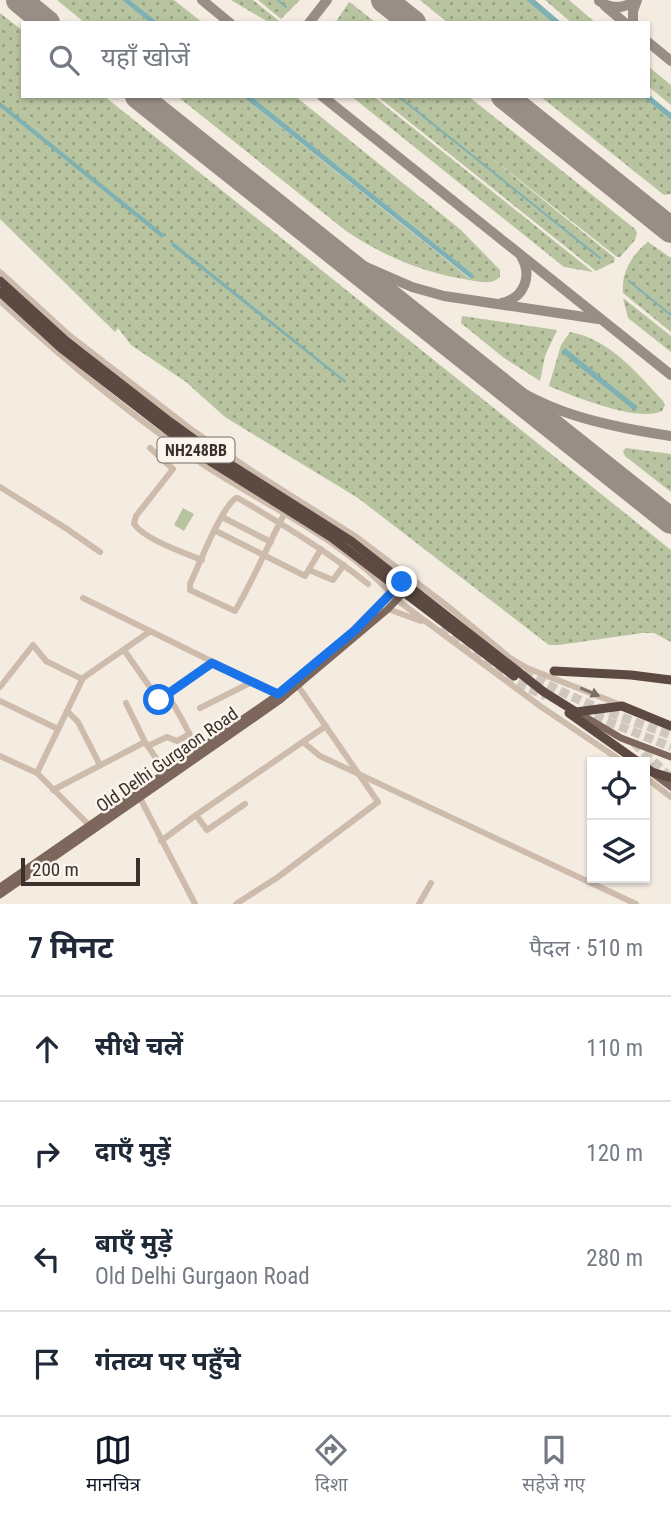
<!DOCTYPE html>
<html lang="hi">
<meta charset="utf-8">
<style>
:root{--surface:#fff;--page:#f6f6f7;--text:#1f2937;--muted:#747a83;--line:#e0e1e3;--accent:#111827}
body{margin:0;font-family:"Roboto Condensed","Noto Sans Devanagari",sans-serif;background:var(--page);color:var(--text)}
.controls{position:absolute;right:21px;bottom:21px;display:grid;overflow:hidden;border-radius:0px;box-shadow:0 2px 5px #0004}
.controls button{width:63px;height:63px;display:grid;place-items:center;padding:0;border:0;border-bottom:2px solid var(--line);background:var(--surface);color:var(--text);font:35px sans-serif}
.scale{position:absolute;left:21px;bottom:18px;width:119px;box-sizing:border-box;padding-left:7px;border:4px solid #3b302b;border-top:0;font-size:19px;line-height:24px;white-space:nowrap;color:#3b302b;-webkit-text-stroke:5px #fbf5ee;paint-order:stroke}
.stop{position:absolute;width:21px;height:21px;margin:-16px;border:5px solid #1a73e8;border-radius:50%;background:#fff}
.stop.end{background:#1a73e8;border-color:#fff;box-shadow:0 2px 7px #0008}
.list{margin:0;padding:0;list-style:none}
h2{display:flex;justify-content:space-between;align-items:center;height:91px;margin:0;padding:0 28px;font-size:30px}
h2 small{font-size:23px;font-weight:400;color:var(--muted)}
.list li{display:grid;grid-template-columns:46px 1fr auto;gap:21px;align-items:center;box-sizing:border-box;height:105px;padding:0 28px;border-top:2px solid var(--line)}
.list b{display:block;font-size:26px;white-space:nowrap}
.list p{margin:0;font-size:23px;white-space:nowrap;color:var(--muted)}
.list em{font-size:23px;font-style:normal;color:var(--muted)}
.icon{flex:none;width:38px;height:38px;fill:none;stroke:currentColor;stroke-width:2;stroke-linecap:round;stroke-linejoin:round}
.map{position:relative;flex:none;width:671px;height:904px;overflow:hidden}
.search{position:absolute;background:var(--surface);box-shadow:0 2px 5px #0004;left:21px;right:21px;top:21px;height:77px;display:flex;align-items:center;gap:18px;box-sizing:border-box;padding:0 24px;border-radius:0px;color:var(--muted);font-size:26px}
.sheet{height:511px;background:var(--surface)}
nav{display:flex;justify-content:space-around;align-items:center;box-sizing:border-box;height:98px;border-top:2px solid var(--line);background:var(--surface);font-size:19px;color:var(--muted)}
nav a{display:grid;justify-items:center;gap:4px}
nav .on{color:var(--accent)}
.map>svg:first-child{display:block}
.grass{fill:url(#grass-dots)}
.pitch{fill:#b8c4a0}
.water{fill:#7fb0b2}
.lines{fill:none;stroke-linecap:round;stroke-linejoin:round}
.stream{stroke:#7fb0b2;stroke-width:2}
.taxiway{stroke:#988e86;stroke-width:10}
.runway{stroke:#988e86;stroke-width:26}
.highway-tunnel{stroke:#cfc6bd;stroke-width:9;stroke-dasharray:9 4.5;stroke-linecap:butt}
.minor{stroke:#cdbbac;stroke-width:6}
.major{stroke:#7d675c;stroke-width:7}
.highway{stroke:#5c4a42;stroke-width:9}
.oneway{fill:#7d6f65}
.route{stroke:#1a73e8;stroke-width:9}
.labels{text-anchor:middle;stroke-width:5;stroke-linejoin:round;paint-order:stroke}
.shield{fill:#fbf5ee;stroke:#756b66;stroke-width:2}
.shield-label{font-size:16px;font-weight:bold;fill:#3b302b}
.street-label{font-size:18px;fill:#3b302b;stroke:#fbf5ee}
</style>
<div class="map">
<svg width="671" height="904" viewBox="0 0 671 904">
<defs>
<pattern id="grass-dots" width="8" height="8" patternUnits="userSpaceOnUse" patternTransform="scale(1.75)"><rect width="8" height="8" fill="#b8c4a0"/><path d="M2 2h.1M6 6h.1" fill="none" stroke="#97a083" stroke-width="1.8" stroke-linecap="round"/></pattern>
</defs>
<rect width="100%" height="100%" fill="#f4ebe1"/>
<g class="grass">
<polygon points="57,0 122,0 150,23 85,23"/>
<polygon points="130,0 174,0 203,23 159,23"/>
<polygon points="231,0 253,0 279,21 277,23 270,23"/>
<polygon points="258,0 300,0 281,19"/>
<polygon points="420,0 526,0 553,23 448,23"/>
<polygon points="545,0 569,0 596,23 572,23"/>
<polygon points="349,2 351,3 376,23 335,23"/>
<polygon points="0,13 23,31 23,96 104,96 671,550 671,642 654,633 642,633 559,645 549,645 358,498 225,417 186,382 131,345 118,328 115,332 0,219"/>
<polygon points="648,66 671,85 671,105 648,86"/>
<path d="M177 96H242L470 279 474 275 251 96H295L461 230 500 270V277C491 285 480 282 469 280 423 273 384 256 346 231Z"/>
<polygon points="351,96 373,96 593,272 564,267"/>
<polygon points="377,96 468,96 635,229 637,233 635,240 620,257 617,257 484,152 615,258 614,262 596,271"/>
<polygon points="540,96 642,96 671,120 671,194 664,195"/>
<path d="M648 242 671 258V332L623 293C621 273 632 254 648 242Z"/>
<polygon points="623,298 671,336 671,352 628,318"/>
<polygon points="462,316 557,330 545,356 540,381 504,358 461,323"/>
<path d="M570 332C610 339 638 374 663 401L665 405 662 411C639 423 572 396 549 386L561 345Z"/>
<polygon points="626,448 671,454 671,492 625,456 623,451"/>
</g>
<polygon class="pitch" points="183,508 194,514 184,531 174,525"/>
<g class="water">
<polygon points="122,0 130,0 159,23 150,23"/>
<polygon points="526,0 535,0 562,23 553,23"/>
<polygon points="648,94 671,113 671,120 642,96 648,96"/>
<polygon points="242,96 251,96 474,275 471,279"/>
<polygon points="0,102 165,235 162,238 0,107"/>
<polygon points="173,242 346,381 345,383 171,245"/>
<polygon points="565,348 638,407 635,411 561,352"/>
</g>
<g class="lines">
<g class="stream">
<polyline points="278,0 286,7"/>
<polyline points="398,96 600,258"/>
<polyline points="629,281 671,315"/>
</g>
<g class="taxiway">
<polyline points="202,0 230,23"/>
<path d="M599 1C612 10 624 9 636 0"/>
<polyline points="605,6 625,23"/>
<polyline points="309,23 327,0"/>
<polyline points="633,23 633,11 637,0"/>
<polyline points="648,42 671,61"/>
<polyline points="322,96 671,375"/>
<polyline points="627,194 671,221"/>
<polyline points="309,232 357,263 412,287 444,296 598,319"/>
<path d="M502 303C524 298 533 276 521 256"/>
<path d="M465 356C536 409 584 423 671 436"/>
<polyline points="658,510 671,520"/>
</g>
<g class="runway">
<polyline points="19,0 47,23"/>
<polyline points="384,0 413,23"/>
<polyline points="138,96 671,521"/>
<polyline points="504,96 671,230"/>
</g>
<g class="highway-tunnel">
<polyline points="442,627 514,682 546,696"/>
<path d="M514 663C555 695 622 717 671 735"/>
<polyline points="582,711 671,747"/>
<polyline points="634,743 671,778"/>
</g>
<g class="minor">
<polyline points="0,272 70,336 192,430 252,471 355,536 450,608 510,658 527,668 621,705"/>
<path d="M0 301C64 360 132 417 204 465 269 508 346 540 397 600L540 706 623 762"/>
<path d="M150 448 173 469 136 516 134 524C146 540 182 552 202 560"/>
<polyline points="0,487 67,529 100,552"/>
<path d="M286 511C268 544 254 579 235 611L190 590V584C199 565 221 508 236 498H238C283 525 327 551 368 584"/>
<polyline points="222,517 271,542"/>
<polyline points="216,531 305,576 321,549"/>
<polyline points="309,570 333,580 344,565"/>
<polyline points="83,598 278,694"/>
<polyline points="388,609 421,621"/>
<polyline points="124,650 159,700 212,663"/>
<polyline points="0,687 33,645 46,661 82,679"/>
<path d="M167 695C180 712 187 732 199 750"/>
<polyline points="0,701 58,729"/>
<polyline points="126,703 145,742 166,773"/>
<polyline points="200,708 252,682"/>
<polyline points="67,711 78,722 100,765"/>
<polyline points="303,742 320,756 636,904"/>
<polyline points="148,746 167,737 177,741 188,735"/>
<polyline points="0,756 37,773 90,826"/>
<polyline points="37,773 83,678 149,632"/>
<polyline points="645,777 671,797"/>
<polyline points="53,790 145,742"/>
<polyline points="140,798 195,904"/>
<polyline points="196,815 207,830 245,804"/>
<polyline points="161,841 196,815 326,726"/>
<polyline points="236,904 278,877 378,802 298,686"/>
<polyline points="419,904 431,883"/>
</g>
<g class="major">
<polyline points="577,712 621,738 671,757"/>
<polyline points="655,775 671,787"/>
<polyline points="0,887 276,696 354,631 400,584"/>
<polyline points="0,895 279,701 388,609 406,590"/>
</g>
<g class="highway">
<polyline points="0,281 66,341 170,422 217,456 351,541 544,692 576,712 622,706 671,726"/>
<polyline points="0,292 61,348 166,429 213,463 331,537 514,676"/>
<polyline points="554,671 631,675 671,680"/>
<polyline points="569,713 638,762"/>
<polyline points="645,767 652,772 671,778"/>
</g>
</g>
<defs><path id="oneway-solid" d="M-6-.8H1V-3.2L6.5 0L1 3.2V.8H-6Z" transform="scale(1.75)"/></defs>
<use class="oneway" href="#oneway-solid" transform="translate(590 692) rotate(23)"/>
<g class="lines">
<polyline class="route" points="159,700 212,663 278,694 354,631 402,582"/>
</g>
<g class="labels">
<rect class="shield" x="157.5" y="437.5" width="77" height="25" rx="5"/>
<g class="shield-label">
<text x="196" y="456">NH248BB</text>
</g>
<g class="street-label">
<text transform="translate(167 760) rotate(-35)" y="6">Old Delhi Gurgaon Road</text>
</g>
</g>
</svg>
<div class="controls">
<button><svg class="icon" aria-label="locate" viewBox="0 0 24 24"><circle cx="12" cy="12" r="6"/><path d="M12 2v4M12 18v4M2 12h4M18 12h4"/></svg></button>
<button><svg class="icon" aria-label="layers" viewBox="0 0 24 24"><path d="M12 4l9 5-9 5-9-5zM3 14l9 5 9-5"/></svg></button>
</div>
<div class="scale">200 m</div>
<div class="stop" style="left:159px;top:700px"></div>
<div class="stop end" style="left:402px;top:582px"></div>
<div class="search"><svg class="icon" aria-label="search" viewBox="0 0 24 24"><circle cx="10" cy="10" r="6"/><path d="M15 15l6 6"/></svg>यहाँ खोजें</div>
</div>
<section class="sheet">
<h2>7 मिनट<small>पैदल · 510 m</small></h2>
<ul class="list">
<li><svg class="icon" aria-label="ahead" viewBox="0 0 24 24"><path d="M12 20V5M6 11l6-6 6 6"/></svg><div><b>सीधे चलें</b></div><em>110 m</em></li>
<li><svg class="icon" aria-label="right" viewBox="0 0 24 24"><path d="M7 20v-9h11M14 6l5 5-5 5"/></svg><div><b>दाएँ मुड़ें</b></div><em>120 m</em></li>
<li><svg class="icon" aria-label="left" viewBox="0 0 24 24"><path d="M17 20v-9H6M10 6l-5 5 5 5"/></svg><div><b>बाएँ मुड़ें</b><p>Old Delhi Gurgaon Road</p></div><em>280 m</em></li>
<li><svg class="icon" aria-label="arrive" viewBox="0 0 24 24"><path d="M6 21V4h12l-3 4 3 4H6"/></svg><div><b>गंतव्य पर पहुँचे</b></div></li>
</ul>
</section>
<nav>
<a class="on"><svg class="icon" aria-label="map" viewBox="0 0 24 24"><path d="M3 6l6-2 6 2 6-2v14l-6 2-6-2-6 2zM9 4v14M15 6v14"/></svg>मानचित्र</a>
<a><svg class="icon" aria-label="directions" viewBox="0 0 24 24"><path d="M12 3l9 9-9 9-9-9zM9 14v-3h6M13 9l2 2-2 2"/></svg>दिशा</a>
<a><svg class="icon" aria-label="saved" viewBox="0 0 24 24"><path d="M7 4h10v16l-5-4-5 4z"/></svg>सहेजे गए</a>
</nav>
